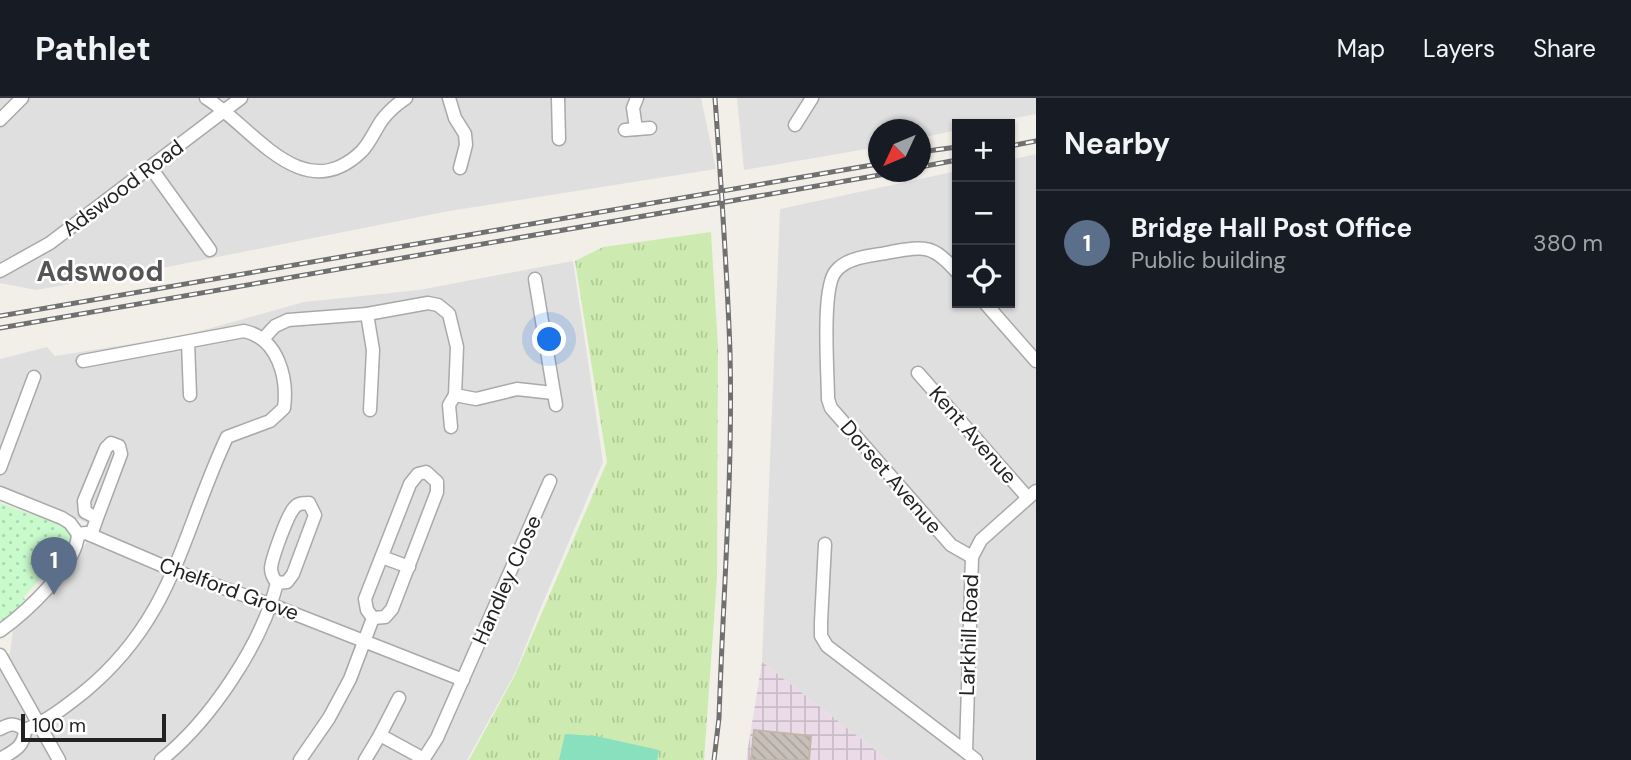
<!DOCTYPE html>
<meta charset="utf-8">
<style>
:root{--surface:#171b24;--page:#20242c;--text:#f1f3f6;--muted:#9ea1a6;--line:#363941;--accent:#d40000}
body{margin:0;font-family:"DM Sans",sans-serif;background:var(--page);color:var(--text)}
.controls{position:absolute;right:21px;top:21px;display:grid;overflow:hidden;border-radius:0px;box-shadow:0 2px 5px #0004}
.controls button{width:63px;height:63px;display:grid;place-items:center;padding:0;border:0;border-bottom:2px solid var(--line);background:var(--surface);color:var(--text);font:35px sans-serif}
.compass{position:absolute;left:868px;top:21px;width:63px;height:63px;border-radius:50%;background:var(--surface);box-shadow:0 2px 5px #0004;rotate:226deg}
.scale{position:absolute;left:21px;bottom:18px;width:145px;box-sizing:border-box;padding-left:7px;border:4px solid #222;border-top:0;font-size:19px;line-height:24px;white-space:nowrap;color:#222;-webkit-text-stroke:5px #fff;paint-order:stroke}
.you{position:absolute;left:550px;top:242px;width:24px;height:24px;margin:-18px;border:5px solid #fff;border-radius:50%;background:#1a73e8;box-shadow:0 0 0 10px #1a73e833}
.badge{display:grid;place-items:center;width:46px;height:46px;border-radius:50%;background:var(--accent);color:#fff;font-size:23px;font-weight:700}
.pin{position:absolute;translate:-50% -58px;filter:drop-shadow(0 2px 4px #0008)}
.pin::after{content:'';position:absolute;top:37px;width:24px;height:21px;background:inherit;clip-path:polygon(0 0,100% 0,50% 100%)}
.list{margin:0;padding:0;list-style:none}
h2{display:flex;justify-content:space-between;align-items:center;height:91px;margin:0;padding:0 28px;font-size:30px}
h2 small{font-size:23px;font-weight:400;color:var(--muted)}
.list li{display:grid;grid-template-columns:46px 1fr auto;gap:21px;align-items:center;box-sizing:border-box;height:105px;padding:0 28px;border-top:2px solid var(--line)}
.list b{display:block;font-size:26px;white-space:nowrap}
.list p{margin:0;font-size:23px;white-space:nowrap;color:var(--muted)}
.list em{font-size:23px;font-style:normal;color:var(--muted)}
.icon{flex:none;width:38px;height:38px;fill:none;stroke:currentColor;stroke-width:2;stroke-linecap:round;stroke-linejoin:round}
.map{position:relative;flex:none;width:1036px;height:662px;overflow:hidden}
header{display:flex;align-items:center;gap:42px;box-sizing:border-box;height:98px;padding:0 35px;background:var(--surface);border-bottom:2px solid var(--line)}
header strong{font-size:33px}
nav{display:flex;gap:38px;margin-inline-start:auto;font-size:24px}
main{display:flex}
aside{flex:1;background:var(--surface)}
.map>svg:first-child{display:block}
.residential{fill:#e0dfdf}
.industrial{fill:url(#industrial-grid)}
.grass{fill:url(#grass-tufts)}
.park{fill:url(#park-dots)}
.pitch{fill:#88e0be}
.building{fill:url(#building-back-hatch);stroke:#c4b6ab;stroke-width:2}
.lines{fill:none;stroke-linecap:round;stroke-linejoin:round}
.minor-casing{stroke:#a9a9a9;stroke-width:15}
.minor{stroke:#fff;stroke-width:12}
.rail-casing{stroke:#707070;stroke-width:5}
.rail{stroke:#fff;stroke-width:2.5;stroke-dasharray:8;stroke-linecap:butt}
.labels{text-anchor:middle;stroke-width:5;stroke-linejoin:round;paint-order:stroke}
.street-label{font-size:21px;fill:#222;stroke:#fff}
.district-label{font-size:28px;font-weight:bold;fill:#555;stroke:#fff}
</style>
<header>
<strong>Pathlet</strong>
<nav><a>Map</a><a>Layers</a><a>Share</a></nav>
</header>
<main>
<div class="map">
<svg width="1036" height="662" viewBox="0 0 1036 662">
<defs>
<pattern id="industrial-grid" width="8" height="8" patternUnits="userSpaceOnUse" patternTransform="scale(1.75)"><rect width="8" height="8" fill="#ebdbe8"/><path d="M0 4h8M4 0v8" fill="none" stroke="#c9bcc7"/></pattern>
<pattern id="grass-tufts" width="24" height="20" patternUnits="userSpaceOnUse" patternTransform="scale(1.75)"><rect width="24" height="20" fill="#cdebb0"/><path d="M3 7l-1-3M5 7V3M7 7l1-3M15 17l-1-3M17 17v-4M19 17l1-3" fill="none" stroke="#b0c997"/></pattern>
<pattern id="park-dots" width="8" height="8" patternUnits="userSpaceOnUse" patternTransform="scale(1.75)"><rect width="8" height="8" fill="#c8facc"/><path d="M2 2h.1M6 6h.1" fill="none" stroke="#acd6af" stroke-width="1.8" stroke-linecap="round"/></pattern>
<pattern id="building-back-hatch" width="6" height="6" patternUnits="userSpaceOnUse" patternTransform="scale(1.75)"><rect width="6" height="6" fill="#c7bfb8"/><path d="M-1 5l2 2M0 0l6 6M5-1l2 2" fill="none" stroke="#aba49e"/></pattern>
</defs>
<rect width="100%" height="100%" fill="#f2efe9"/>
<g class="residential">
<polygon points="0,0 701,0 716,71 449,113 162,170 36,192 0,185"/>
<polygon points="737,0 1036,0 1036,16 986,26 957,26 957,32 921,40 920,32 878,32 878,49 744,72"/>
<polygon points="1036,56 1036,662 888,662 762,564 780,111 957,73 957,205 1010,205 1010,62"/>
<polygon points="573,163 603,364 541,509 515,575 467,662 0,662 0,561 10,555 13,532 29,519 66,479 96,428 0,392 0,261 47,249 55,258 186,237 304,204 419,192"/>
</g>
<polygon class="industrial" points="762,564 888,662 746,662"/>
<polygon class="grass" points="711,134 718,249 717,479 704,662 469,662 515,577 607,364 575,163 603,149"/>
<polygon class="park" points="0,405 65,428 72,433 73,444 56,473 50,469 23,500 29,505 0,530"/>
<polygon class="pitch" points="565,636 596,638 659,652 657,662 559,662"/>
<polygon class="building" points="754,632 811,638 809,662 751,662"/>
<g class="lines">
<defs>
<g id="minor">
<path d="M206 0C253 29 302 110 361 54 370 45 375 32 382 22 388 14 397 6 406 0"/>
<polyline points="449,0 455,20 465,36 466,47 460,70"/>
<polyline points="558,0 559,41"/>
<polyline points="0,22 22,0"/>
<polyline points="795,27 812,0"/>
<polyline points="636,31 633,10 637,0"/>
<polyline points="625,32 650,30"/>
<polyline points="151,70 210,152"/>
<polyline points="0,173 50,145 241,0"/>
<path d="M957 174C933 147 926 148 891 154 874 158 848 158 836 173 821 189 828 275 828 301L831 310 951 447 972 459"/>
<polyline points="535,181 556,307"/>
<polyline points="985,205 1036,263"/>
<polyline points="367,216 373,252 370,312"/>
<polyline points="263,241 275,228 288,222 367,216 428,205 438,207 449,216 457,249 455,297 476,301 517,291 553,295"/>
<polyline points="188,244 190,297"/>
<polyline points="918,275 1028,400"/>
<polyline points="451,329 449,307 455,297"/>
<polyline points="0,370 34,279"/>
<polygon points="426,374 437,384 437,394 392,511 385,519 373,520 367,512 365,501 410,386 418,376"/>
<polyline points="0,395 62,420 70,425 78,436"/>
<polyline points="78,436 86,435 175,473 272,507 463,582"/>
<polyline points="91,437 97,420 85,414 84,403 106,350 111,345 119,348 121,356 97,420"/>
<polyline points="825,446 821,524 821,538 827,548 966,654"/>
<polyline points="382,459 409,469"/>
<path d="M0 533C25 515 77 468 78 436"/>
<polyline points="0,557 59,662"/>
<path d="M0 631C11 625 15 625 25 632"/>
<path d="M25 632C47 623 65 609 84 594 174 520 181 437 227 339L270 323 284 310C288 280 278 240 244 233L83 263"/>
<polyline points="380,637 424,661"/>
<path d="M0 661C14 653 24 649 25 632"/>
<path d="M161 662C210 623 262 546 277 485 273 480 271 476 271 470 272 460 287 418 294 410 298 405 303 405 309 405L315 417 293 476 287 484 277 485"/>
<polyline points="300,662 329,620 350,581 373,520"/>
<polyline points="365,662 380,637 399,600"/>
<polyline points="423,662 437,640 550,383"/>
<polyline points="976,662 966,654 972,459 981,442 1036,393"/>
</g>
</defs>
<use href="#minor" class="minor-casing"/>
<use href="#minor" class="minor"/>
<defs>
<g id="rail">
<polyline points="1010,48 1036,43"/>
<polyline points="920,54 957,49"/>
<polyline points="920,69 957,62"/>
<polyline points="0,218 878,66"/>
<polyline points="0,230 897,74"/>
<path d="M714 662 719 620C723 498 733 376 730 254 727 169 721 85 715 0"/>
</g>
</defs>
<use href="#rail" class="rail-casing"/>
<use href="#rail" class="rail"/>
</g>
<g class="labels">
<g class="street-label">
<text transform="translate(123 90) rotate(-37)" y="7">Adswood Road</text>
<text transform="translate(973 337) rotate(49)" y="7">Kent Avenue</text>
<text transform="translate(891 379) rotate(49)" y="7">Dorset Avenue</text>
<text transform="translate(507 482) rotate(-66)" y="7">Handley Close</text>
<text transform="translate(229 491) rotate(20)" y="7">Chelford Grove</text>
<text transform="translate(969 537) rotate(-88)" y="7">Larkhill Road</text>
</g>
<g class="district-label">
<text x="100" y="183">Adswood</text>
</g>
</g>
</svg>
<div class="controls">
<button>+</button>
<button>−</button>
<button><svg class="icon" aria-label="locate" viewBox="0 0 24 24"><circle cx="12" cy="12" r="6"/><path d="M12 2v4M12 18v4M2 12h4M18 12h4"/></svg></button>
</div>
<svg class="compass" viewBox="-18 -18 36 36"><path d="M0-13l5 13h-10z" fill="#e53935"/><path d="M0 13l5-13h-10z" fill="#9ea1a6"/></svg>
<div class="scale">100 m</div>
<div class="you"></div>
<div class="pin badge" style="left:54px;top:497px;background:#5c6f8a">1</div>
</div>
<aside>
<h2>Nearby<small></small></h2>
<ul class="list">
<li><span class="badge" style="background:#5c6f8a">1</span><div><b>Bridge Hall Post Office</b><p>Public building</p></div><em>380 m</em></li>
</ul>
</aside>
</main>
